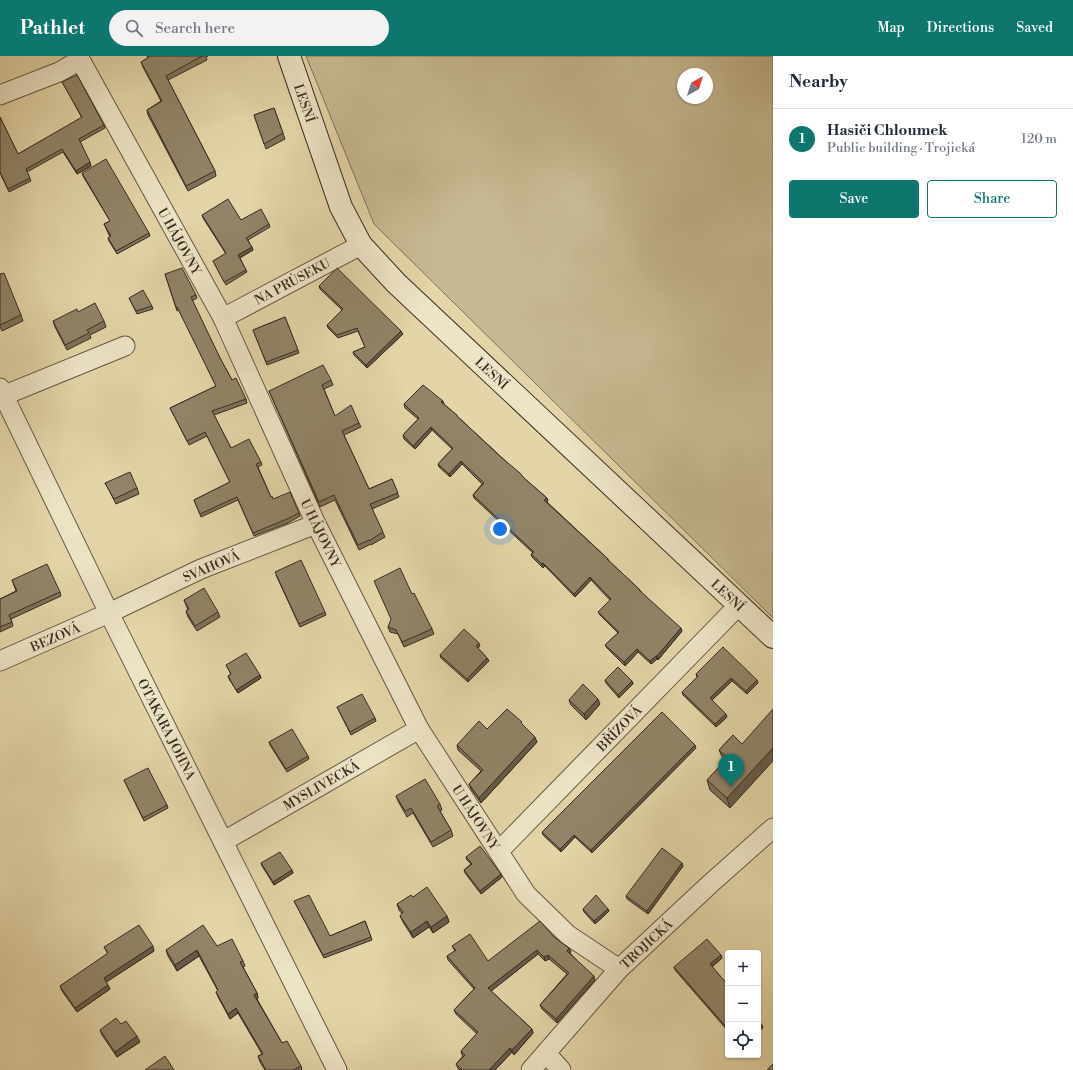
<!DOCTYPE html>
<meta charset="utf-8">
<style>
:root{--surface:#fff;--page:#f2f2f3;--text:#1f2937;--muted:#747a83;--line:#e0e1e3;--accent:#0f766e}
body{margin:0;font-family:"Libre Bodoni",serif;background:var(--page);color:var(--text)}
.controls{position:absolute;right:12px;bottom:12px;display:grid;overflow:hidden;border-radius:4px;box-shadow:0 1px 3px #0004}
.controls button{width:36px;height:36px;display:grid;place-items:center;padding:0;border:0;border-bottom:1px solid var(--line);background:var(--surface);color:var(--text);font:20px sans-serif}
.compass{position:absolute;left:677px;top:12px;width:36px;height:36px;border-radius:50%;background:var(--surface);box-shadow:0 1px 3px #0004;rotate:39deg}
.you{position:absolute;left:500px;top:473px;width:14px;height:14px;margin:-10px;border:3px solid #fff;border-radius:50%;background:#1a73e8;box-shadow:0 0 0 6px #1a73e833}
.badge{display:grid;place-items:center;width:26px;height:26px;border-radius:50%;background:var(--accent);color:#fff;font-size:13px;font-weight:700}
.pin{position:absolute;translate:-50% -33px;filter:drop-shadow(0 1px 2px #0008)}
.pin::after{content:'';position:absolute;top:21px;width:14px;height:12px;background:inherit;clip-path:polygon(0 0,100% 0,50% 100%)}
.list{margin:0;padding:0;list-style:none}
h2{display:flex;justify-content:space-between;align-items:center;height:52px;margin:0;padding:0 16px;font-size:17px}
h2 small{font-size:13px;font-weight:400;color:var(--muted)}
.list li{display:grid;grid-template-columns:26px 1fr auto;gap:12px;align-items:center;box-sizing:border-box;height:60px;padding:0 16px;border-top:1px solid var(--line)}
.list b{display:block;font-size:15px;white-space:nowrap}
.list p{margin:0;font-size:13px;white-space:nowrap;color:var(--muted)}
.list em{font-size:13px;font-style:normal;color:var(--muted)}
.actions{display:flex;gap:8px;padding:12px 16px}
.actions a{flex:1;padding:9px 0;border:1px solid var(--accent);border-radius:4px;text-align:center;font-size:14px;color:var(--accent)}
.actions .main{background:var(--accent);color:#fff}
.icon{flex:none;width:22px;height:22px;fill:none;stroke:currentColor;stroke-width:2;stroke-linecap:round;stroke-linejoin:round}
.map{position:relative;flex:none;width:773px;height:1014px;overflow:hidden}
header{display:flex;align-items:center;gap:24px;box-sizing:border-box;height:56px;padding:0 20px;background:var(--accent);color:#fff}
header strong{font-size:19px}
nav{display:flex;gap:22px;margin-inline-start:auto;font-size:14px}
.search{width:280px;height:36px;background:var(--page);display:flex;align-items:center;gap:10px;box-sizing:border-box;padding:0 14px;border-radius:22px;color:var(--muted);font-size:15px}
main{display:flex}
aside{flex:1;background:var(--surface)}
.map>svg:first-child{display:block}
.green{fill:#c6b891;stroke:#7f725a;fill-rule:evenodd}
.lines{fill:none;stroke-linecap:round;stroke-linejoin:round}
.street-casing{stroke:#635745;stroke-width:21}
.secondary-casing{stroke:#382d24;stroke-width:24}
.street{stroke:#ede4c6;stroke-width:19}
.secondary{stroke:#ede4c6;stroke-width:22}
.wall{fill:#7d7259;stroke:#382d24}
.shaded-wall{fill:#665c49;stroke:#382d24}
.building{fill:#918468;stroke:#382d24}
.labels{text-anchor:middle;stroke-width:3;stroke-linejoin:round;paint-order:stroke}
.street-label{font-size:13px;fill:#382d24;stroke:#ede4c6}
</style>
<header>
<strong>Pathlet</strong>
<div class="search"><svg class="icon" aria-label="search" viewBox="0 0 24 24"><circle cx="10" cy="10" r="6"/><path d="M15 15l6 6"/></svg>Search here</div>
<nav><a>Map</a><a>Directions</a><a>Saved</a></nav>
</header>
<main>
<div class="map">
<svg width="773" height="1014" viewBox="0 0 773 1014">
<rect width="100%" height="100%" fill="#e3d5a7"/>
<filter id="stains"><feTurbulence type="fractalNoise" baseFrequency=".005" numOctaves="4"/><feColorMatrix values="0 0 0 0 .2 0 0 0 0 .09 0 0 0 0 .02 0 0 0 .5 -.17"/></filter>
<radialGradient id="worn" r=".72"><stop offset=".6" stop-color="#630" stop-opacity="0"/><stop offset="1" stop-color="#630" stop-opacity=".3"/></radialGradient>
<path class="green" d="M306 0H773V562L374 168ZM683 18H707V42H683Z"/>
<g class="lines">
<defs>
<g id="street">
<polyline points="78,0 223,262 316,468 419,673 526,838 568,879 619,913"/>
<polyline points="0,39 59,16 80,4"/>
<polyline points="223,262 361,189"/>
<polyline points="0,332 109,557 337,1014"/>
<polyline points="0,341 125,290"/>
<polyline points="0,605 109,557 201,513 316,468"/>
<polyline points="224,785 419,673"/>
<polyline points="499,795 739,549"/>
<polyline points="546,997 561,1014"/>
<polyline points="531,1014 619,913 710,828 773,772"/>
</g>
<polyline id="secondary" points="289,0 341,151 361,189 396,227 773,581"/>
</defs>
<use href="#street" class="street-casing"/>
<use href="#secondary" class="secondary-casing"/>
<use href="#street" class="street"/>
<use href="#secondary" class="secondary"/>
</g>
<g class="wall">
<polygon points="147,0 208,0 206,1 207,4 168,24 215,115 216,120 188,135 148,59 147,54 161,45 143,11 141,6 148,2"/>
<polygon points="62,26 104,69 105,72 80,86 91,110 77,118 63,96 27,116 31,125 9,136 0,117 0,61 18,98 82,62 64,29"/>
<polygon points="274,52 285,83 266,93 254,59"/>
<polygon points="82,117 149,177 150,180 117,198 109,185 108,182 110,181 104,168 110,165 83,120"/>
<polygon points="202,159 269,168 270,171 248,184 253,194 240,202 247,216 226,229 213,205 226,198 203,162"/>
<polygon points="0,218 21,259 23,265 2,275 0,271"/>
<polygon points="165,218 196,239 197,242 192,245 220,302 232,324 246,343 247,347 214,359 231,392 261,406 262,409 258,411 271,441 273,443 299,457 300,460 288,467 254,480 238,444 201,461 194,444 230,426 207,380 189,389 170,352 216,330 179,254 177,255"/>
<polygon points="319,230 403,278 367,312 354,299 353,296 365,291 358,275 338,282 328,272 327,269 342,254 320,233"/>
<polygon points="129,242 152,250 153,253 137,258"/>
<polygon points="285,261 299,297 267,309 253,274"/>
<polygon points="53,265 104,265 106,271 90,279 91,282 67,294 55,271"/>
<polygon points="331,324 333,329 324,333 335,360 359,367 361,371 344,379 369,433 392,423 399,441 372,453 385,481 371,489 371,488 359,494 335,444 320,451 269,335"/>
<polygon points="443,345 444,348 525,423 547,442 548,445 547,446 608,503 609,505 640,534 641,536 682,575 658,604 657,603 651,608 638,596 625,610 607,592 605,589 618,577 600,559 598,556 610,544 591,524 575,541 545,510 543,512 532,501 531,498 533,497 474,442 473,439 482,428 462,408 450,421 439,411 438,408 452,393 432,374 415,393 404,383 403,379 418,363 405,352 404,348"/>
<polygon points="105,427 137,432 139,438 116,448 108,432"/>
<polygon points="276,519 325,556 326,559 300,571"/>
<polygon points="12,524 60,536 61,540 11,563 13,570 0,576 0,543 16,535"/>
<polygon points="412,538 432,573 434,578 404,591 398,578 390,576 388,571"/>
<polygon points="184,544 218,556 220,561 197,575 188,561 186,555 188,554"/>
<polygon points="480,590 478,592 487,602 489,605 468,626 441,602 440,599"/>
<polygon points="226,609 260,619 261,622 238,637 229,623 228,620 231,618"/>
<polygon points="696,618 757,624 758,627 747,638 732,625 712,644 727,661 716,671 683,639 682,636 697,621"/>
<polygon points="605,624 632,625 633,628 619,642 606,627"/>
<polygon points="569,644 600,648 586,664 571,649"/>
<polygon points="337,651 375,662 376,665 351,679"/>
<polygon points="523,669 537,686 481,747 471,733 469,728 481,715 458,694 457,689 487,673"/>
<polygon points="733,679 730,752 710,734 707,724 725,705 723,703 719,694"/>
<polygon points="269,686 308,700 309,703 287,716 270,689"/>
<polygon points="696,692 592,797 575,781 561,796 543,779 542,776"/>
<polygon points="124,724 167,749 168,752 144,765"/>
<polygon points="396,740 440,748 442,754 440,755 451,774 453,780 433,791 413,757 407,761 398,745"/>
<polygon points="466,801 502,821 481,838 465,817 464,814 471,808 467,804"/>
<polygon points="261,807 292,814 293,817 274,829 262,810"/>
<polygon points="682,807 683,810 648,858 627,843 626,840"/>
<polygon points="413,841 447,860 449,866 433,877 429,871 413,882 403,866 400,860 402,858 399,854 397,848"/>
<polygon points="294,845 330,880 365,865 372,884 324,902"/>
<polygon points="583,853 608,853 609,855 595,868 584,856"/>
<polygon points="554,881 569,892 571,896 570,897 595,924 557,967 542,953 540,949 567,918 549,903 545,905 538,898 491,935 532,973 533,977 514,999 512,996 495,1014 459,1014 456,1008 463,1000 462,999 461,995 477,978 456,958 454,954 474,933 448,904 447,900 455,895 452,890 488,905"/>
<polygon points="217,890 243,905 245,910 243,911 257,937 258,942 257,943 282,987 301,1010 302,1014 265,1014 260,1006 258,1000 262,998 238,957 230,963 218,941 216,936 218,935 199,900 177,915 168,900 166,894"/>
<polygon points="104,891 154,895 106,926 110,933 77,956 62,935 60,930 108,898"/>
<polygon points="721,899 722,902 712,911 728,929 728,975 675,914 674,911"/>
<polygon points="121,968 140,986 117,1001 102,979 100,974"/>
</g>
<g class="shaded-wall">
<polygon points="90,106 91,110 77,118 76,115"/>
<polygon points="252,191 253,194 239,202 238,199"/>
<polygon points="401,275 403,278 367,312 366,309"/>
<polygon points="431,371 432,374 415,393 413,390"/>
<polygon points="461,405 462,408 450,421 449,418"/>
<polygon points="547,442 548,445 545,448 544,444"/>
<polygon points="543,507 545,510 543,512 542,508"/>
<polygon points="590,521 591,524 575,541 574,538"/>
<polygon points="681,572 682,575 658,604 657,600"/>
<polygon points="479,587 480,590 477,593 476,590"/>
<polygon points="637,593 638,596 625,610 624,606"/>
<polygon points="656,600 657,603 651,608 650,605"/>
<polygon points="487,602 489,605 468,626 467,623"/>
<polygon points="260,619 261,622 238,637 236,634"/>
<polygon points="731,622 732,625 711,645 710,642"/>
<polygon points="757,624 758,627 747,638 746,635"/>
<polygon points="632,625 633,628 619,642 618,639"/>
<polygon points="598,643 600,648 586,664 584,658"/>
<polygon points="726,658 727,661 716,671 715,668"/>
<polygon points="535,681 537,686 481,747 479,742"/>
<polygon points="695,689 696,692 592,797 591,794"/>
<polygon points="773,692 773,705 730,752 727,742"/>
<polygon points="574,779 575,781 561,796 560,793"/>
<polygon points="682,807 683,810 648,858 647,855"/>
<polygon points="292,814 293,817 274,829 273,826"/>
<polygon points="501,818 502,821 481,838 480,835"/>
<polygon points="608,853 609,855 595,868 594,865"/>
<polygon points="447,860 449,866 433,877 431,871"/>
<polygon points="427,865 429,871 413,882 411,876"/>
<polygon points="153,890 154,895 105,927 104,922"/>
<polygon points="569,892 571,896 568,899 567,895"/>
<polygon points="197,894 199,900 177,915 175,909"/>
<polygon points="537,894 538,898 490,936 488,932"/>
<polygon points="548,899 549,903 545,905 544,901"/>
<polygon points="721,899 722,902 711,911 710,908"/>
<polygon points="594,920 595,924 557,967 556,963"/>
<polygon points="108,929 110,933 77,956 75,952"/>
<polygon points="257,937 258,942 256,944 254,939"/>
<polygon points="236,952 238,957 230,963 228,958"/>
<polygon points="762,969 763,972 758,976 758,972"/>
<polygon points="532,973 533,977 514,999 512,994"/>
<polygon points="137,980 140,986 117,1001 115,996"/>
<polygon points="510,992 512,996 495,1014 489,1014"/>
</g>
<g class="building">
<polygon points="148,0 202,0 166,20 215,115 186,130 147,54 162,45 141,6 149,1"/>
<polygon points="77,19 104,69 79,83 90,106 76,115 62,93 26,113 30,122 8,133 0,116 0,61 18,98 82,61 62,26"/>
<polygon points="274,52 283,77 264,88 254,59"/>
<polygon points="106,103 149,177 116,195 108,182 111,180 104,168 110,165 82,117"/>
<polygon points="228,143 241,164 261,153 269,168 246,182 252,191 238,199 246,214 224,226 213,205 226,197 202,159"/>
<polygon points="182,212 196,239 191,241 220,302 232,324 236,322 246,343 212,355 231,392 249,383 261,406 256,408 271,441 272,440 273,443 290,436 299,457 287,463 253,477 237,441 200,458 194,444 230,426 205,376 187,385 170,352 216,330 177,251 176,251 165,218"/>
<polygon points="337,212 401,275 366,309 353,296 365,291 357,272 337,279 327,269 343,253 319,230"/>
<polygon points="4,217 21,259 0,269 0,218"/>
<polygon points="143,234 152,250 136,255 129,242"/>
<polygon points="95,247 104,265 87,274 89,277 65,289 53,265 77,253 78,256"/>
<polygon points="285,261 298,294 266,306 253,274"/>
<polygon points="323,309 331,324 322,329 335,360 351,349 359,367 342,375 369,433 392,423 398,437 370,448 383,476 369,485 369,484 358,489 334,439 319,446 269,335"/>
<polygon points="423,329 443,345 441,346 457,359 457,360 503,403 520,417 525,423 547,442 544,444 608,503 607,503 640,534 639,534 650,544 681,572 657,600 656,600 650,605 637,593 624,606 605,589 619,576 598,556 611,543 590,521 574,538 543,507 542,508 531,498 534,496 473,439 484,427 461,405 449,418 438,408 453,392 431,371 413,390 403,379 419,362 404,348"/>
<polygon points="130,416 137,432 114,443 105,427"/>
<polygon points="301,504 325,556 299,568 275,516"/>
<polygon points="47,508 60,536 9,559 12,566 0,571 0,543 17,535 12,524"/>
<polygon points="400,512 412,538 414,537 432,573 402,586 396,574 388,571 391,563 374,525"/>
<polygon points="204,532 218,556 195,570 186,555 189,553 184,544"/>
<polygon points="464,573 479,587 476,590 487,602 467,623 440,599"/>
<polygon points="723,591 757,624 746,635 731,622 710,642 726,658 715,668 682,636 698,620 696,618"/>
<polygon points="246,597 260,619 236,634 228,620 231,618 226,609"/>
<polygon points="618,611 632,625 618,639 605,624"/>
<polygon points="583,628 598,643 584,658 569,644"/>
<polygon points="362,638 375,662 350,676 337,651"/>
<polygon points="507,653 522,666 521,667 535,681 479,742 469,728 483,714 457,689 479,665 487,673"/>
<polygon points="773,653 773,692 727,742 707,724 728,702 719,694 733,679 742,688"/>
<polygon points="662,656 695,689 591,794 574,779 560,793 542,776"/>
<polygon points="292,673 308,700 286,713 269,686"/>
<polygon points="148,712 167,749 143,762 124,724"/>
<polygon points="425,723 440,748 437,750 451,774 431,786 411,752 405,755 396,740"/>
<polygon points="480,790 501,818 480,835 464,814 472,808 466,801"/>
<polygon points="662,792 682,807 647,855 626,840"/>
<polygon points="280,796 292,814 273,826 261,807"/>
<polygon points="427,831 447,860 431,871 427,865 411,876 400,860 403,856 397,848 411,839 413,841"/>
<polygon points="309,839 330,880 365,865 371,881 323,899 294,845"/>
<polygon points="596,839 608,853 594,865 583,853"/>
<polygon points="540,865 554,881 569,892 567,895 594,920 556,963 540,949 569,917 548,899 544,901 537,894 488,932 532,973 512,994 510,992 489,1014 462,1014 456,1008 465,999 461,995 478,976 454,954 475,932 447,900 456,894 452,890 470,878 488,905"/>
<polygon points="139,869 153,890 104,922 108,929 75,952 60,930 108,897 104,891"/>
<polygon points="203,869 217,890 232,883 243,905 240,906 257,937 254,939 282,987 287,985 301,1010 293,1014 266,1014 258,1000 263,998 236,952 228,958 216,936 218,934 197,894 175,909 166,894"/>
<polygon points="707,883 721,899 710,908 728,929 728,973 674,911"/>
<polygon points="116,962 121,968 126,965 137,980 115,996 100,974"/>
<polygon points="758,964 762,969 758,972"/>
<polygon points="165,1000 174,1014 145,1014"/>
<polygon points="773,1008 773,1014 767,1014"/>
</g>
<g class="labels">
<g class="street-label">
<text transform="translate(305 47) rotate(71)" y="5">LESNÍ</text>
<text transform="translate(180 185) rotate(61)" y="5">U HÁJOVNY</text>
<text transform="translate(292 225) rotate(-28)" y="5">NA PRŮSEKU</text>
<text transform="translate(492 317) rotate(43)" y="5">LESNÍ</text>
<text transform="translate(321 477) rotate(64)" y="5">U HÁJOVNY</text>
<text transform="translate(211 510) rotate(-23)" y="5">SVAHOVÁ</text>
<text transform="translate(728 539) rotate(43)" y="5">LESNÍ</text>
<text transform="translate(55 581) rotate(-23)" y="5">BEZOVÁ</text>
<text transform="translate(619 672) rotate(-46)" y="5">BŘÍZOVÁ</text>
<text transform="translate(167 673) rotate(63)" y="5">OTAKARA JOHNA</text>
<text transform="translate(321 729) rotate(-30)" y="5">MYSLIVECKÁ</text>
<text transform="translate(476 761) rotate(57)" y="5">U HÁJOVNY</text>
<text transform="translate(646 888) rotate(-43)" y="5">TROJICKÁ</text>
</g>
</g>
<rect width="100%" height="100%" filter="url(#stains)"/>
<rect width="100%" height="100%" fill="url(#worn)"/>
</svg>
<div class="controls">
<button>+</button>
<button>−</button>
<button><svg class="icon" aria-label="locate" viewBox="0 0 24 24"><circle cx="12" cy="12" r="6"/><path d="M12 2v4M12 18v4M2 12h4M18 12h4"/></svg></button>
</div>
<svg class="compass" viewBox="-18 -18 36 36"><path d="M0-13l5 13h-10z" fill="#e53935"/><path d="M0 13l5-13h-10z" fill="#747a83"/></svg>
<div class="you"></div>
<div class="pin badge" style="left:731px;top:731px">1</div>
</div>
<aside>
<h2>Nearby<small></small></h2>
<ul class="list">
<li><span class="badge">1</span><div><b>Hasiči Chloumek</b><p>Public building · Trojická</p></div><em>120 m</em></li>
</ul>
<div class="actions"><a class="main">Save</a><a>Share</a></div>
</aside>
</main>
